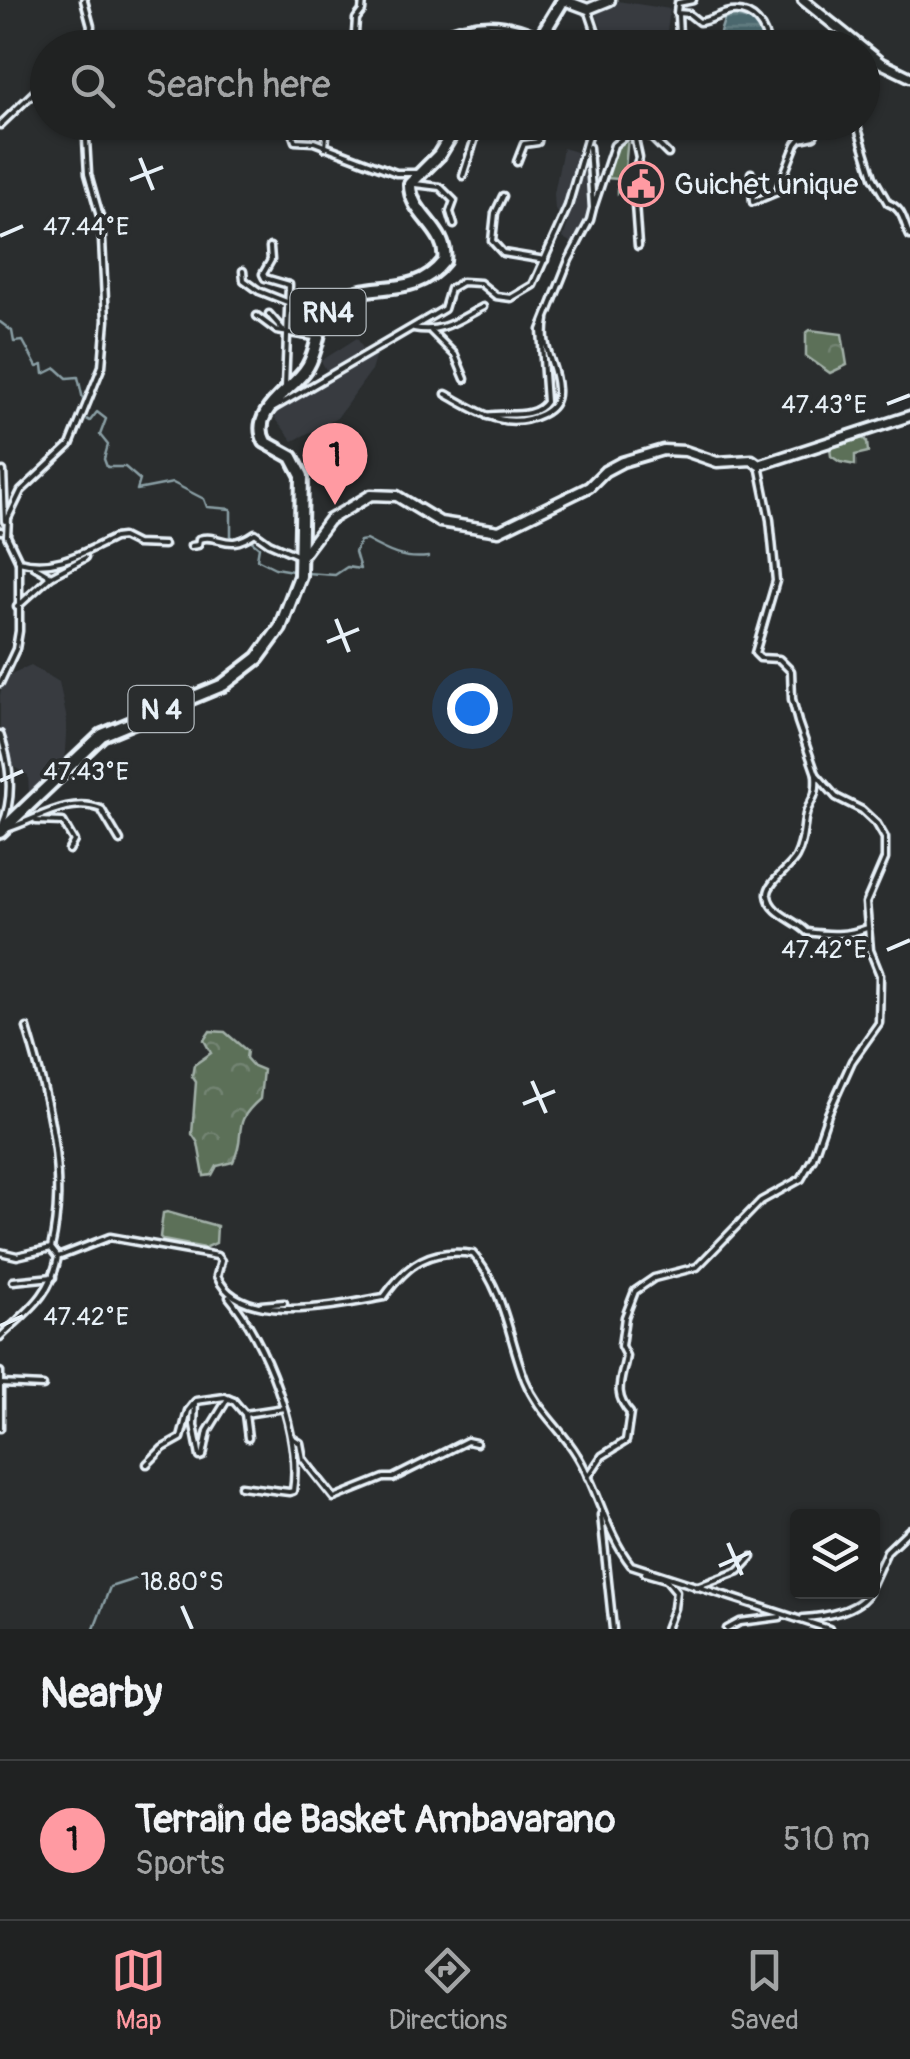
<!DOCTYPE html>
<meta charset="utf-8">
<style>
:root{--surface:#202222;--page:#2d2f2f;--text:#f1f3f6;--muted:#a2a4a5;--line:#3d3f40;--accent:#ff9aa2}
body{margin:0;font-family:Pangolin,sans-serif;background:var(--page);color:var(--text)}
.controls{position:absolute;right:30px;bottom:30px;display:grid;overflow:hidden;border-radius:10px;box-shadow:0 2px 8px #0004}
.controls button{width:90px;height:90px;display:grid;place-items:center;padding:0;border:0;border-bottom:2px solid var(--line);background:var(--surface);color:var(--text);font:50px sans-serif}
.you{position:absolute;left:472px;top:708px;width:35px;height:35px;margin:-25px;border:8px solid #fff;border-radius:50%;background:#1a73e8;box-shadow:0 0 0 15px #1a73e833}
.badge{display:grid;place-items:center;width:65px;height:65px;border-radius:50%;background:var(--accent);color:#111;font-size:32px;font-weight:700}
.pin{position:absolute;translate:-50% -82px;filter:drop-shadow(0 2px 5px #0008)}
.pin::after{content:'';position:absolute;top:52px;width:35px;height:30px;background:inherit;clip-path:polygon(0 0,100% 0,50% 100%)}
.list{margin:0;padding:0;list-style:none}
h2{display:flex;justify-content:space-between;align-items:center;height:130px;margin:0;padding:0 40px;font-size:42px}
h2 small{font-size:32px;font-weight:400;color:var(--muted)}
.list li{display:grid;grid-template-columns:65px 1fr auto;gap:30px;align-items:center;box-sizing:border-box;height:160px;padding:0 40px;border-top:2px solid var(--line)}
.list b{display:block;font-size:38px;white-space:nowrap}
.list p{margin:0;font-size:32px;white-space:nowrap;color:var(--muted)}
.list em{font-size:32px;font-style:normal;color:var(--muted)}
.icon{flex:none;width:55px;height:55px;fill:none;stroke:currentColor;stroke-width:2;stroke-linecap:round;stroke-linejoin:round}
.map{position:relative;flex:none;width:910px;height:1629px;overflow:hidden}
.search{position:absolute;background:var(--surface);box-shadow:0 2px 8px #0004;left:30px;right:30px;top:30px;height:110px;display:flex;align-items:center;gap:25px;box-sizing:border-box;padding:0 35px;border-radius:55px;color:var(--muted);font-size:38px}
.sheet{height:290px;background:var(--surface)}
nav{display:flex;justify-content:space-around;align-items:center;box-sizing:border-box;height:140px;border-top:2px solid var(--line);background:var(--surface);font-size:28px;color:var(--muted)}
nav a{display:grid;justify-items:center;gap:5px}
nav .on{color:var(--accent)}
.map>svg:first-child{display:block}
.built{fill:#373b41}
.green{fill:#5b6f59;stroke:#a2b0a8;stroke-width:2.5}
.forest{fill:url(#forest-crowns);stroke:#a2b0a8;stroke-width:2.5}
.water{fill:url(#water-rules);stroke:#8a9fa5;stroke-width:2.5}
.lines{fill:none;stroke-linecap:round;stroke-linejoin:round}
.stream{stroke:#8a9fa5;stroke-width:2.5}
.street-casing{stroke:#e8f1f8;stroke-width:11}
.secondary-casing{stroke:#e8f1f8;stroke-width:15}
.primary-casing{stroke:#e8f1f8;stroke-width:18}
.street{stroke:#2a2d2e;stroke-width:4}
.secondary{stroke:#2a2d2e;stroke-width:8}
.primary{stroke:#2a2d2e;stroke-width:10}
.ticks{fill:none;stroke:#e8f1f8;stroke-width:4}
.labels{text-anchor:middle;stroke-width:8;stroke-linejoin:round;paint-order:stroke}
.shield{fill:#2a2d2e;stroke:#afb6bb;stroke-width:2.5}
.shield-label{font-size:28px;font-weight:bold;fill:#e8f1f8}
.poi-label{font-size:30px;fill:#e8f1f8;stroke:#2a2d2e;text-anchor:start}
.ticks-label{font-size:25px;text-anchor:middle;fill:#e8f1f8;stroke:#2a2d2e;stroke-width:8;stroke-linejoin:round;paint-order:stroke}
</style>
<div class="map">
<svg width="910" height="1629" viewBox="0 0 910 1629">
<defs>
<pattern id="forest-crowns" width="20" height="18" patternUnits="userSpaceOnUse" patternTransform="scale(2.5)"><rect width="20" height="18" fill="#5b6f59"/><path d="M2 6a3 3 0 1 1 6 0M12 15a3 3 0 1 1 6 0" fill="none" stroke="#738472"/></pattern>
<pattern id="water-rules" width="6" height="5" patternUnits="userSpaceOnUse" patternTransform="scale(2.5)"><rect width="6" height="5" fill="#4b686e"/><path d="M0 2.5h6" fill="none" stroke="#657e83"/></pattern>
</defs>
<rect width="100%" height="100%" fill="#2a2d2e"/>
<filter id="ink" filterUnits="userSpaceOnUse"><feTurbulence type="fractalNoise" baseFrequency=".01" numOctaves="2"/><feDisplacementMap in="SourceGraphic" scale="20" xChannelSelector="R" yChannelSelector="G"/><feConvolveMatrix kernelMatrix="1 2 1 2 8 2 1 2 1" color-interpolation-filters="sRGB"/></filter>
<g filter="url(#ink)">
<g class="built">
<polygon points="617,1 670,9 665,47 627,46 605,36 596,14 601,6"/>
<polygon points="563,148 588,156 590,213 576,245 563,238 569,221 555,210 554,194"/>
<polygon points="357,338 365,352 329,375 321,361"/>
<polygon points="376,354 371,371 337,418 293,441 275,418 278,406"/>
<polygon points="31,665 59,682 67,720 64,765 29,792 28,775 14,767 0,727 0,695 4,677"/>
</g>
<g class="green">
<polygon points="628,136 625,169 629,178 618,192 618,179 605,178 615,147"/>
<polygon points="167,1212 217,1226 216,1243 205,1248 163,1240 160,1237 163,1213"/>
</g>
<g class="forest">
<polygon points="810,330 842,334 847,365 830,373 806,356 806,333"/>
<polygon points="863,438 867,442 868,452 855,455 855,465 840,462 831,456 830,448"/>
<path d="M210 1031 225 1032 247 1051 246 1058 253 1066 263 1070 260 1099C229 1126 248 1131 233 1162L217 1166 212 1175 204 1176 198 1143 192 1134 196 1082 192 1076 194 1065 211 1053 204 1040Z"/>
</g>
<polygon class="water" points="731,14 751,21 761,30 762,47 715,48 724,20"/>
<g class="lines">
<g class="stream">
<polyline points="0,322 12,331 14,342 23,341 37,367 43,365 44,374 56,368 67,378 78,377 84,404"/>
<polyline points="81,416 90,421 97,412 106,419 100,435 108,445 104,459 107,467 125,467 140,480 137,490 173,483 204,499 207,507 231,509 231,540 244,535 259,547 257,559 275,568 298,572"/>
<path d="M306 573 335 575 347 567 360 569 355 552 360 541 366 540C388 552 403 560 428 557"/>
<polyline points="94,1629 110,1587 147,1575 157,1583"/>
</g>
<defs>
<g id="street">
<polyline points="84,0 91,26 87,48"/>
<path d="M693 0 678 3 677 13 689 14 699 22C711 21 719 14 731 12 753 9 767 28 767 48"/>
<polyline points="588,9 601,48"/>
<polyline points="678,15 679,35"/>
<polyline points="467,27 462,32 466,43 482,45"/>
<path d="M418 44C428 43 430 39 439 35 474 19 505 19 539 35"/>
<polyline points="354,48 356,19 362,11 363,0"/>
<polyline points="583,122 587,137"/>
<path d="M856 122 873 177 888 203C904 209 903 222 910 236"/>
<polyline points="260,124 276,123 290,127 295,141 314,142 396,173 418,173"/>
<polyline points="0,125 48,79"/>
<polyline points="633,128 650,136 668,154"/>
<polyline points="633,130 639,158 633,176 638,246"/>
<polyline points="325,148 327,122"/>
<polyline points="517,162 524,144 538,142 541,122"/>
<polyline points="751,173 753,202 777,192 796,144 800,139 814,136 816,131 832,122"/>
<polyline points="463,176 480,122"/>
<polyline points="415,184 440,187 454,201 450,212 454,225"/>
<polyline points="503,196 495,213 492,241 503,253 545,260"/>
<polyline points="594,205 614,145 633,130 636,122"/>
<polyline points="270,247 271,260 263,274 265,278 289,285 285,387"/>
<polyline points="243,271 244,280 259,291 287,302"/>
<polyline points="269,314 283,330"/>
<polyline points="257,316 277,331 314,337"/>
<path d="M414 328C442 334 459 319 483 307"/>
<polyline points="431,331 455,355 465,379"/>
<path d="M446 394C477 411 505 432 542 414 552 409 558 401 557 389 556 362 540 350 546 320"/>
<polyline points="274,408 444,309 450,289 462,282 480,283 496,296 511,298 533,285 568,206 592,122"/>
<path d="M487 416C506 412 534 420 546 402L541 330 569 260 590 220 593 208 589 147"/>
<polyline points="3,471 5,521"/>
<polyline points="0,531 1,531"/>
<path d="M191 546 198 545 199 539C221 533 226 553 255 533L269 543 297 555"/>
<path d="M19 561C54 571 84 552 114 538L122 537 136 544 164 545"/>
<polyline points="34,566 51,576"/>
<polyline points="17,607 51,576 85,558"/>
<polyline points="0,683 16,649 19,631 19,561 7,536 8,518 21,491 70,445 102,366 106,320 101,220 88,174 85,122"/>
<path d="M0 734C10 763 15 796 2 825"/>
<path d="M816 774C818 804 808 798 805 819 803 832 803 844 796 857 791 868 767 882 768 895 770 914 796 920 807 932 829 935 847 936 867 928"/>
<polyline points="36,821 63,822 74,841 69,850"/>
<path d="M9 828C38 819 70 796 101 809L120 841"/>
<path d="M27 1028C48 1098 68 1175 51 1248L58 1257"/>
<polyline points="0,1252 17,1256 51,1248"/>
<polyline points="13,1281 53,1277"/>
<path d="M229 1297C265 1340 302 1434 293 1491L289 1492 241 1486"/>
<polyline points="261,1305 284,1303"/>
<path d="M0 1337C28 1310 50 1297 58 1257L110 1237 217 1256 221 1261 217 1276C239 1328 339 1305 384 1297 408 1263 430 1248 473 1254 505 1291 508 1336 525 1380 538 1412 561 1428 577 1455 599 1490 605 1532 631 1565L829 1629"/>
<polyline points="0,1372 0,1428"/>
<polyline points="1,1384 43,1386"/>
<polyline points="196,1401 225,1397 234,1401"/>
<polyline points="245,1414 248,1438"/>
<polyline points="292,1438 300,1443 303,1459 334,1498 384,1478 393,1478 467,1441 476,1443"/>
<polyline points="147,1464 163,1448 181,1438 188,1411 195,1402 194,1425 200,1457 203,1456 208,1431 227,1400 234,1401 245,1414 284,1408"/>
<path d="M588 1477 602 1456 626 1441 630 1413C612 1393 622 1380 626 1356L621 1346 625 1317 635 1291 654 1278 697 1267 761 1201 801 1179 813 1158 828 1114 852 1061 879 1023 880 975 870 950 866 903 885 859V838L877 824 862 810 836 797 816 774 798 722 792 699 791 671 779 659 760 658 755 653 776 581 770 520 759 465"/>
<polyline points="601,1515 613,1629"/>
<polyline points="645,1573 666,1579 676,1591 674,1608 666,1629"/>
<polyline points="872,1584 887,1551 910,1529"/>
<polyline points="696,1587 739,1571 752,1557"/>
<path d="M803 1618C824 1617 859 1611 869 1592"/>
<polyline points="727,1629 740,1622 780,1617"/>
</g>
<g id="secondary">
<polyline points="564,0 588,9 610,0"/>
<polyline points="803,0 881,63 910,77"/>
<polyline points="302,556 329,520 371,495 397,496 440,522 499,531 589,487 605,471 622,462 663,450 685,451 717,462 752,460 759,465 910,416"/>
</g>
<g id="primary">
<polyline points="534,48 563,0"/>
<path d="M0 832 102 735 223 685 258 658 280 628 300 576 302 476 292 457 265 442C248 410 295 390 308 366 320 346 317 317 337 302 368 277 412 302 444 261 449 229 409 215 410 184L439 155 459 122"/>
</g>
</defs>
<use href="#street" class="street-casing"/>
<use href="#secondary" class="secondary-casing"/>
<use href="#primary" class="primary-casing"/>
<use href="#street" class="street"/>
<use href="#secondary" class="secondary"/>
<use href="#primary" class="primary"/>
</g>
</g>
<path class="ticks" d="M140 158 153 190M130 180 163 167M0 236 23 226M887 404 910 395M336 619 349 652M327 642 359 629M0 781 23 771M887 950 910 940M532 1081 546 1113M523 1104 555 1091M0 1326 23 1316M728 1543 742 1575M719 1566 751 1552M182 1606 192 1629"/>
<defs>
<symbol id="civic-ring" viewBox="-11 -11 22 22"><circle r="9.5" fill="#2a2d2e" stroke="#ff9aa2" stroke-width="1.5"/><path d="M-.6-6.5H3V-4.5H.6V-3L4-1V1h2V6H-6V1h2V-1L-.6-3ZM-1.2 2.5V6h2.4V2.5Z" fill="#ff9aa2"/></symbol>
</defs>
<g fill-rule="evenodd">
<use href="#civic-ring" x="616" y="159" width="50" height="50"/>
</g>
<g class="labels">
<g class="shield">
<rect x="290.5" y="289" width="75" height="46" rx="8"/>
<rect x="128.5" y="686" width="65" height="46" rx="8"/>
</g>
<g class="shield-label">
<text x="328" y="322">RN4</text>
<text x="161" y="719">N 4</text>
</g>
<g class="poi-label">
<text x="674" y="194">Guichet unique</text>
</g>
</g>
<g class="ticks-label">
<text x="86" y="235">47.44°E</text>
<text x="824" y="413">47.43°E</text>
<text x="86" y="780">47.43°E</text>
<text x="824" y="958">47.42°E</text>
<text x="86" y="1325">47.42°E</text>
<text x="182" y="1590">18.80°S</text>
</g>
</svg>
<div class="controls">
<button><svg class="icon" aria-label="layers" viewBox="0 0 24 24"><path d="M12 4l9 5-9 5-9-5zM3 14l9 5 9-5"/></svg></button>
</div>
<div class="you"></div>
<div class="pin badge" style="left:335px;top:505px">1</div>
<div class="search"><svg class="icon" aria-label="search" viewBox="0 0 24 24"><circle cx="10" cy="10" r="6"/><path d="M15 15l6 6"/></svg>Search here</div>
</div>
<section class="sheet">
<h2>Nearby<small></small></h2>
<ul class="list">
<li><span class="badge">1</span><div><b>Terrain de Basket Ambavarano</b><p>Sports</p></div><em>510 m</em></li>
</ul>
</section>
<nav>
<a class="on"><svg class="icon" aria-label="map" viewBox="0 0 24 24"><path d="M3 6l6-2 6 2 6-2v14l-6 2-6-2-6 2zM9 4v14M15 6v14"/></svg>Map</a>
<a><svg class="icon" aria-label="directions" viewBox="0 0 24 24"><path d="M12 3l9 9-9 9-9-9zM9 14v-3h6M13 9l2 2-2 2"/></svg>Directions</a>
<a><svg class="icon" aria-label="saved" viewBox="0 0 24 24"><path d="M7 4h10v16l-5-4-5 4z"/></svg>Saved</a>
</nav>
